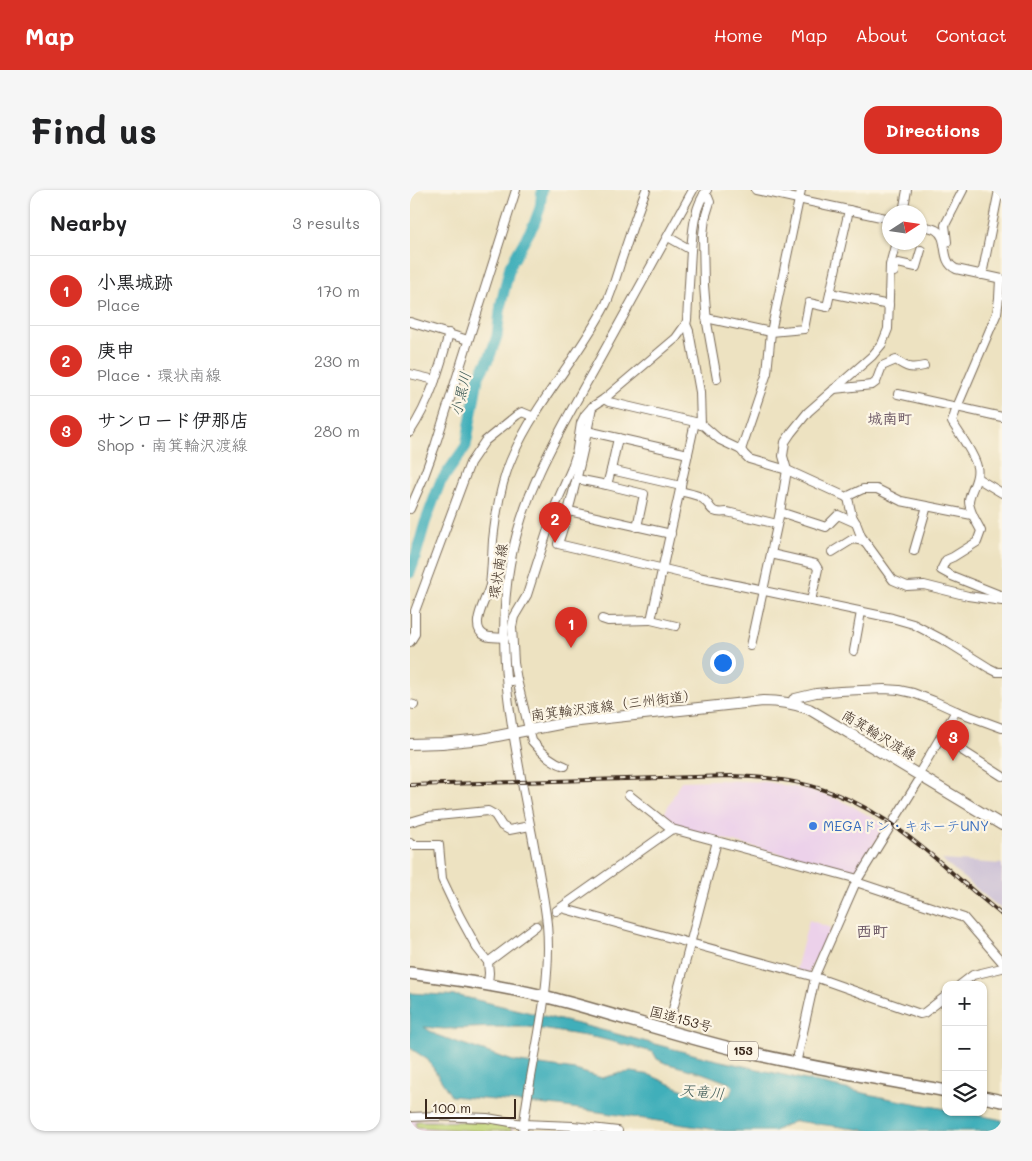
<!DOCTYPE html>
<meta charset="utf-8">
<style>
:root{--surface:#fff;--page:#f6f6f6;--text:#202124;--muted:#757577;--line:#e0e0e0;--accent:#d93025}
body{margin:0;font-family:Mali,"Klee One",sans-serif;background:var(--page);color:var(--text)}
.controls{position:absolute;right:15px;bottom:15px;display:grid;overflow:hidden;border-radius:10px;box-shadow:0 1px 4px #0004}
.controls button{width:45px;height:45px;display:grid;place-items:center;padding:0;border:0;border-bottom:1px solid var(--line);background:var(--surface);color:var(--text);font:25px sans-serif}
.compass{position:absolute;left:472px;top:15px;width:45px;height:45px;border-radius:50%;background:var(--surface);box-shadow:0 1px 4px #0004;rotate:78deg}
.scale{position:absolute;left:15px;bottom:12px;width:91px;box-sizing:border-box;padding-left:5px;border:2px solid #3b2a1e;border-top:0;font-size:14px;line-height:18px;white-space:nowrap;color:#3b2a1e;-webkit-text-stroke:4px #fcf5e5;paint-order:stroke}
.you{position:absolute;left:312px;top:472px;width:18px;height:18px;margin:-12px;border:4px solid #fff;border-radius:50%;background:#1a73e8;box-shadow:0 0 0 8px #1a73e833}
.badge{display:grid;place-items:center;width:32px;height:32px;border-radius:50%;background:var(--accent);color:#fff;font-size:16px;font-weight:700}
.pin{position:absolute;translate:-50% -41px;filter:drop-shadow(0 1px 2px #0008)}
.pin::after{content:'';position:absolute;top:26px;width:18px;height:15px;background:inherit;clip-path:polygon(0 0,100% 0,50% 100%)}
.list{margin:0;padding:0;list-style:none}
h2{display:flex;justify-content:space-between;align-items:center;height:65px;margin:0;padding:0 20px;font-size:21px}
h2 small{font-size:16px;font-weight:400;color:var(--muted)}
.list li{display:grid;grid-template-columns:32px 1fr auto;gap:15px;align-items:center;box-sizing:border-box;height:70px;padding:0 20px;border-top:1px solid var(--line)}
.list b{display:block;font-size:19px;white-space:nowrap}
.list p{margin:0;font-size:16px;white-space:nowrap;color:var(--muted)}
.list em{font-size:16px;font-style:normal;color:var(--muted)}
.icon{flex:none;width:28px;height:28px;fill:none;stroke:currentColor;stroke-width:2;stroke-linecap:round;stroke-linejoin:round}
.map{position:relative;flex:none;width:592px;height:941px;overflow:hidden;border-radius:15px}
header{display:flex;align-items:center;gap:30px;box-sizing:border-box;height:70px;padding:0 25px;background:var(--accent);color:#fff}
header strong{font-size:24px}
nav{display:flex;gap:28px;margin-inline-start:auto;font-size:18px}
.intro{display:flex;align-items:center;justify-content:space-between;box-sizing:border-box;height:120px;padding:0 30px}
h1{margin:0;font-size:35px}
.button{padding:12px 22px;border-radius:15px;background:var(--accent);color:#fff;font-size:18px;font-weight:700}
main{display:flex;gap:30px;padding:0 30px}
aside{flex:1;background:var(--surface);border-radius:15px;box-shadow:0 1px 4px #0004}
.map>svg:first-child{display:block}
.built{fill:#ecd1ea}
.industrial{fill:#cbbfd5}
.green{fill:#bfd477;stroke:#7d7f4a}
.water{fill:#3fafba;stroke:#3d6c6c;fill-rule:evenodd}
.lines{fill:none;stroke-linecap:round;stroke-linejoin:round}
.river{stroke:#3fafba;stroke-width:11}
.minor-tunnel{stroke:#c9bda0;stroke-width:8;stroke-dasharray:8 4;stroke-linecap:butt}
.minor-casing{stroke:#796a57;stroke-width:10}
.major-casing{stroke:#796a57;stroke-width:12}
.highway-casing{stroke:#796a57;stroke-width:14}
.minor{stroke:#fff;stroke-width:8}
.major{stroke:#fff;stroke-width:10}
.highway{stroke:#fff;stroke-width:11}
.rail-casing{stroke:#3b2a1e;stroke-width:4}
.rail{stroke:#fcf5e5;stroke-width:2;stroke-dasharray:5.5;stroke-linecap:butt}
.shop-dot{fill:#3f7fe0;stroke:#fcf5e5;stroke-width:2}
.labels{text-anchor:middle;stroke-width:4.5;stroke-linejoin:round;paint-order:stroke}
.shield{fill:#fcf5e5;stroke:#75675a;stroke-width:1}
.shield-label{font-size:12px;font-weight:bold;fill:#3b2a1e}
.street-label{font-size:14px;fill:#3b2a1e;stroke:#fcf5e5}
.shop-label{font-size:14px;fill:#366cbe;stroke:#fcf5e5;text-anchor:start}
.water-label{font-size:15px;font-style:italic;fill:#3c5955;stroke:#fcf5e5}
.neighbourhood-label{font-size:15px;font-weight:bold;fill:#6a5664;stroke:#fcf5e5}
.quarter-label{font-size:16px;font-weight:bold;fill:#6a5664;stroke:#fcf5e5}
</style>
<header>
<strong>Map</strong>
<nav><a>Home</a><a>Map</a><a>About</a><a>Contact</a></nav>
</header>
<div class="intro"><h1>Find us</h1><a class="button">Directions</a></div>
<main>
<aside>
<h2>Nearby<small>3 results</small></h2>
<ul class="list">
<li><span class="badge">1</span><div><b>小黒城跡</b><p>Place</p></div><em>170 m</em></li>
<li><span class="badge">2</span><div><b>庚申</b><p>Place · 環状南線</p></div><em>230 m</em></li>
<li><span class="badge">3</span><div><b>サンロード伊那店</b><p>Shop · 南箕輪沢渡線</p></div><em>280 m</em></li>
</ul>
</aside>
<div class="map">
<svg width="592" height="941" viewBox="0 0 592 941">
<rect width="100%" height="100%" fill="#fcf5e5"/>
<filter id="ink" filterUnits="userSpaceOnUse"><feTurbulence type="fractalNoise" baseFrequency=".02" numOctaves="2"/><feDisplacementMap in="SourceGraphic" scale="10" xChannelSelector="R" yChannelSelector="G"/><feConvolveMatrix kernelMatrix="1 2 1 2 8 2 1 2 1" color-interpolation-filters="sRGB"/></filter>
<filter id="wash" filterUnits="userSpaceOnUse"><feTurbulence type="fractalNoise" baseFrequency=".0096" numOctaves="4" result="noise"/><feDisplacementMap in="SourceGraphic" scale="20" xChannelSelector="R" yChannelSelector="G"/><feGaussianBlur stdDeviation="1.12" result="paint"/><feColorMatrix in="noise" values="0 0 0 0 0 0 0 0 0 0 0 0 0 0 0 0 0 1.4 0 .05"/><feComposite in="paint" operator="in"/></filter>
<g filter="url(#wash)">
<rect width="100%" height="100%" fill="#ede2c1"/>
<g class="built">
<polygon points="306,590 358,592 399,600 422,607 442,616 475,635 449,681 445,683 262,636 252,628 271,591"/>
<polygon points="399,730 421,738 400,780 400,784 386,780"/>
<polygon points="5,929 76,930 104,935 103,941 0,941 0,930"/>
</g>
<polygon class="industrial" points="532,670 592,674 592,720"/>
<polygon class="green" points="6,931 74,932 101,938 101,941 72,941 6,937"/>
<path class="water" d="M0 803 50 806 180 837 298 868 476 908 536 919V922H553L592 930V941H462L385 931 364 941H314L149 916 41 906 18 870 0 858ZM14 837 34 839 87 837H119L188 848 243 862 247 869 255 873 292 883 319 893 323 897 320 905 310 909 295 908 280 903 240 885 222 882 211 883 192 888 165 880 103 871 26 845Z"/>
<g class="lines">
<polyline class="river" points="0,383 4,372 15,333 30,293 56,256 68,188 80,166 87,146 91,114 100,76 124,34 130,18 132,0"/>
</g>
</g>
<g filter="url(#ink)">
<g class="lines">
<polyline class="minor-tunnel" points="126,736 146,721"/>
<defs>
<g id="minor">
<polyline points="346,0 480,29"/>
<polyline points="294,4 298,7 300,12 295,28 293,45 294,95 297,133 307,189"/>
<polyline points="493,22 497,0"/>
<path d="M510 36C515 37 521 37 526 40 540 48 529 71 546 79L592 89"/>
<polyline points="537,52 535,35 553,0"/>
<path d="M281 60C283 39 284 17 297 0"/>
<polyline points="484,82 484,75 488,73 506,77 511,60"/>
<polyline points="572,85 589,0"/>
<path d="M590 89 589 108 587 123 547 217 542 232C549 243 565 265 567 277 570 289 560 300 559 311 559 322 567 332 571 341L567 352 543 367 536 370 531 380 542 386 592 406"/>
<polyline points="420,103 479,115"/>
<polyline points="296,128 361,142 394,139 399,113 417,117 439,20"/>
<polyline points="0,132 58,150"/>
<polyline points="276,134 279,141 290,202 291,235"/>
<polyline points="0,184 25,190"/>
<path d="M424 199 462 195 466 192 472 176 486 170C497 178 501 179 514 176"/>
<polyline points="488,204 592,227"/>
<polyline points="194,209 199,212 285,232 294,236 310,250 331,260 334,264 339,269 377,280 434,306 438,308 442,326 446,333 451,346 483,390 497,396 514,395 558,406 592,411"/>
<path d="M182 217C173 264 163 309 148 354L288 387 482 428 503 434 539 453 579 478 587 482H592"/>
<polyline points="177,241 278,264"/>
<path d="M0 242C20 212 30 178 39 143"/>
<polyline points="331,260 357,183 361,142 391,0"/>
<polyline points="201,280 208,248"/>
<polyline points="567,288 592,303"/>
<polyline points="167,289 197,295 201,280 271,296"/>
<polyline points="197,295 234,304 227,337"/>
<path d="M270 301C276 303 284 304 290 307 303 313 296 325 317 322L367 334"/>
<polyline points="436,307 453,299 467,299 491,311 562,325"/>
<polyline points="0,319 13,289 25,256 106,0"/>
<polyline points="159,321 261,344"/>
<polyline points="370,322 416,337 428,325 446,333"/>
<polyline points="504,361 517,316"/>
<polyline points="422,362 443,349 454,351"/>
<polyline points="361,364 405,374 408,379 401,411"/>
<polyline points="192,429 198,431 241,430 285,232"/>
<polyline points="241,430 266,436"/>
<path d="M95 448C89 447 81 448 76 446 57 438 77 409 80 395 82 380 82 365 83 350 86 322 91 291 103 265 127 211 169 167 196 114 203 99 207 83 212 68 220 45 227 22 236 0"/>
<polyline points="0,452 5,444 5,421 60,273 75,251 107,225 112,222 124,227"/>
<polyline points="341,456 370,322 377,280 373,266 375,252 381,243 398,222 462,166 472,154 478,139 480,75 486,52"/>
<polyline points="444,461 451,422"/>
<polyline points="107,490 104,473 102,437 104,427 117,405 146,314 161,280 166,265 171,233 175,225 182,217 194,209 266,148 276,134 277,130 281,60 258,47"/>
<path d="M102 491 107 490 122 551C131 562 142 572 155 576"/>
<polyline points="382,513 383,509 385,508 406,503 430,501 474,499 489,500 503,503 524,511 546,521 592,538"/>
<polyline points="0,514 4,515"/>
<polyline points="531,547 592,586"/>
<polyline points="508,585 546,521"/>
<polyline points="219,605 262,639 448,689"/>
<polyline points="0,632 17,627 78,621 85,625 92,636 99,640 120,636"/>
<polyline points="0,653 2,655 29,655 32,689 49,725 67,758 78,772"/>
<polyline points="446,692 554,728 592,772"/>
<polyline points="151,718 405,787 510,824 514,823 536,806"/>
<polyline points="146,721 262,639"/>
<polyline points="78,794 79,783 78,772 126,736"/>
<polyline points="550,795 563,785 592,778"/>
<polyline points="261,827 307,651"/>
<polyline points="386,874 406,783 446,692 511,587"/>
<polyline points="0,927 26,926 77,928 113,934 163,936 208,941"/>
<path d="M113 941C120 872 143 804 137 734 134 706 128 678 123 650 106 560 83 467 100 374 113 300 151 239 187 174 219 116 251 58 283 0"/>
</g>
<path id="major" d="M0 554 32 553 72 549 160 532 353 511C369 511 383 513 399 519L592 635"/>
<g id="highway">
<path d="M0 783C49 790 98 797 145 809 206 825 266 845 328 860 396 877 466 888 536 901"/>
<polyline points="573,907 592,911"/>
</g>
</defs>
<use href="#minor" class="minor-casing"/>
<use href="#major" class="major-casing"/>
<use href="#highway" class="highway-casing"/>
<use href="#minor" class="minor"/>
<use href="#major" class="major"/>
<use href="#highway" class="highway"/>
<defs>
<path id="rail" d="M0 595 321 586C351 587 382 589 411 599 458 613 494 642 531 673 551 691 572 708 592 725"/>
</defs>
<use href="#rail" class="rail-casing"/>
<use href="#rail" class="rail"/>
</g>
</g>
<circle class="shop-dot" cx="403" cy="636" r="5"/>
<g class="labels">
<rect class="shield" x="318" y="851.5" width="30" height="19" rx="4"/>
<g class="shield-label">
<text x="333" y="865">153</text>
</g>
<g class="street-label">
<text transform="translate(88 381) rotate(-81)" y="5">環状南線</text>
<text transform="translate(204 515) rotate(-7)" y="5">南箕輪沢渡線（三州街道）</text>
<text transform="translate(469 545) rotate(31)" y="5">南箕輪沢渡線</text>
<text transform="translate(271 829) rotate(15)" y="5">国道153号</text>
</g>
<g class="shop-label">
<text x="413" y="641">MEGAドン・キホーテUNY</text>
</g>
<g class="water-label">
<text transform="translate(51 204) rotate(-77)" y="5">小黒川</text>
<text transform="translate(292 902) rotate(5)" y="5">天竜川</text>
</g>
<g class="neighbourhood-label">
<text x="480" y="234">城南町</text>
</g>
<g class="quarter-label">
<text x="462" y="747">西町</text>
</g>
</g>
</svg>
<div class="controls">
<button>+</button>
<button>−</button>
<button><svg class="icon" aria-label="layers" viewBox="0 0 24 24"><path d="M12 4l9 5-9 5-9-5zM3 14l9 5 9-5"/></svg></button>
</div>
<svg class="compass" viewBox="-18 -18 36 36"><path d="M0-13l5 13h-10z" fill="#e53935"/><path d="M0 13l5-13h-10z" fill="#757577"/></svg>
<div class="scale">100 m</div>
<div class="you"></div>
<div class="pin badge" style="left:161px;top:458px">1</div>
<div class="pin badge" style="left:145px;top:353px">2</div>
<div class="pin badge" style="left:543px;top:571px">3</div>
</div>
</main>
